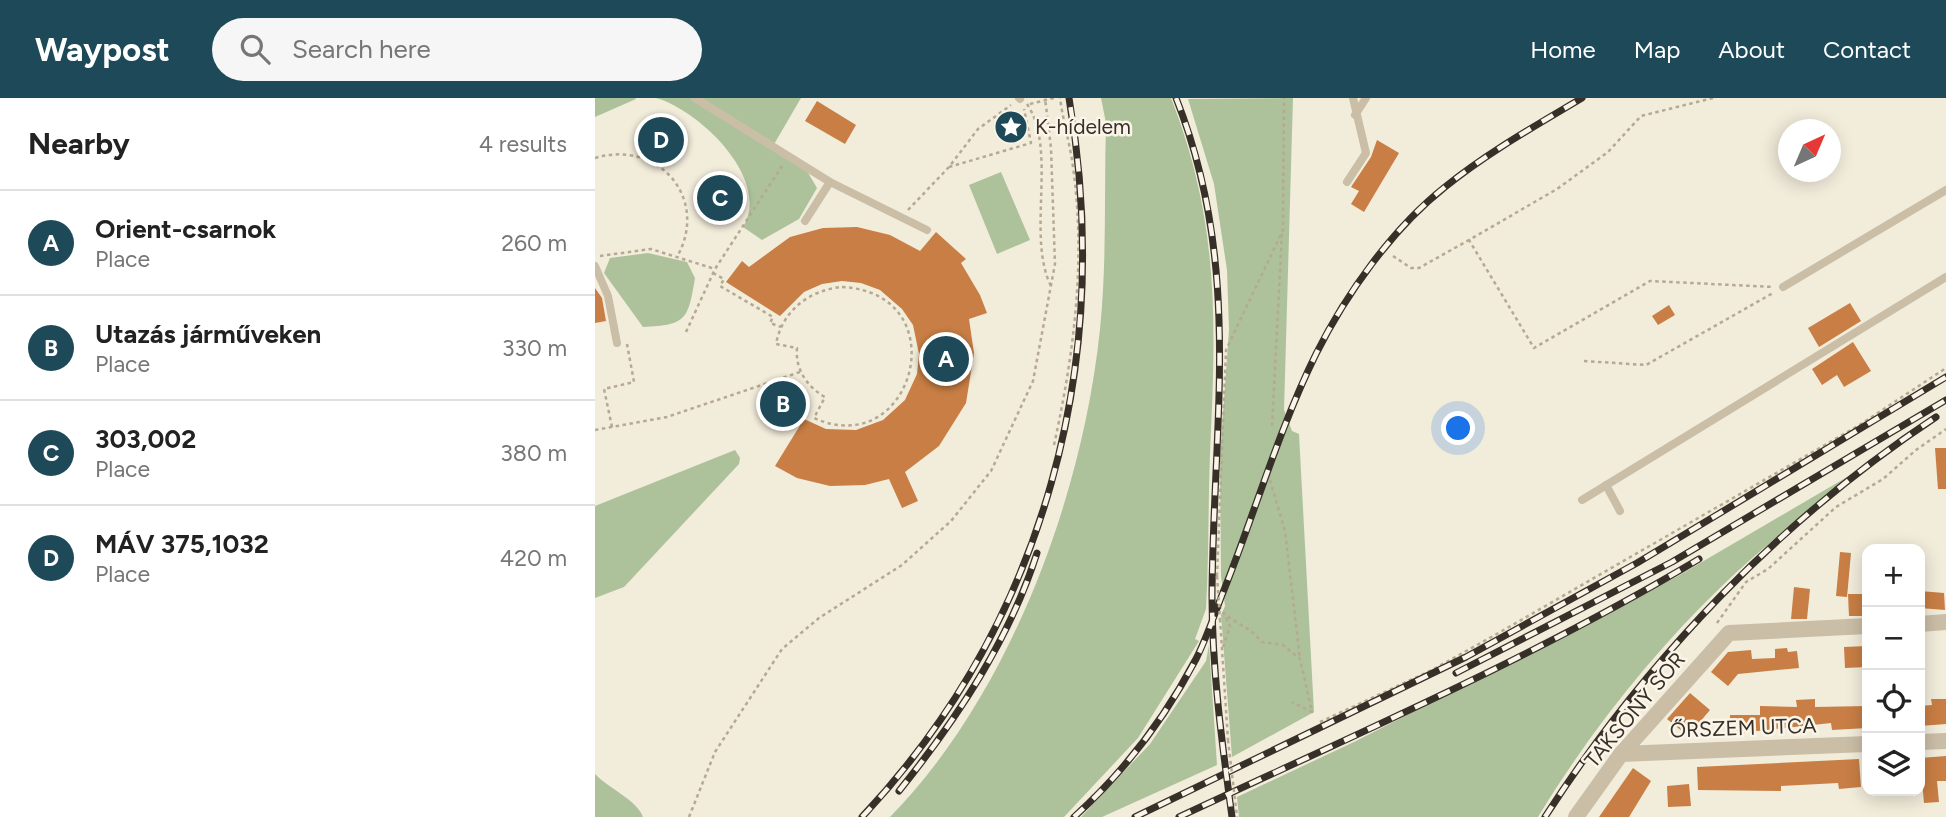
<!DOCTYPE html>
<meta charset="utf-8">
<style>
:root{--surface:#fff;--page:#f6f6f6;--text:#222;--muted:#767676;--line:#e0e0e0;--accent:#1d4959}
body{margin:0;font-family:Figtree,sans-serif;background:var(--page);color:var(--text)}
.controls{position:absolute;right:21px;bottom:21px;display:grid;overflow:hidden;border-radius:14px;box-shadow:0 4px 18px #0003}
.controls button{width:63px;height:63px;display:grid;place-items:center;padding:0;border:0;border-bottom:2px solid var(--line);background:var(--surface);color:var(--text);font:35px sans-serif}
.compass{position:absolute;left:1183px;top:21px;width:63px;height:63px;border-radius:50%;background:var(--surface);box-shadow:0 4px 18px #0003;rotate:44deg}
.you{position:absolute;left:864px;top:331px;width:24px;height:24px;margin:-18px;border:5px solid #fff;border-radius:50%;background:#1a73e8;box-shadow:0 0 0 10px #1a73e833}
.badge{display:grid;place-items:center;width:46px;height:46px;border-radius:50%;background:var(--accent);color:#fff;font-size:23px;font-weight:700}
.pin{position:absolute;translate:-50% -50%;border:4px solid #fff;box-shadow:0 2px 7px #0006}
.list{margin:0;padding:0;list-style:none}
h2{display:flex;justify-content:space-between;align-items:center;height:91px;margin:0;padding:0 28px;font-size:30px}
h2 small{font-size:23px;font-weight:400;color:var(--muted)}
.list li{display:grid;grid-template-columns:46px 1fr auto;gap:21px;align-items:center;box-sizing:border-box;height:105px;padding:0 28px;border-top:2px solid var(--line)}
.list b{display:block;font-size:26px;white-space:nowrap}
.list p{margin:0;font-size:23px;white-space:nowrap;color:var(--muted)}
.list em{font-size:23px;font-style:normal;color:var(--muted)}
.icon{flex:none;width:38px;height:38px;fill:none;stroke:currentColor;stroke-width:2;stroke-linecap:round;stroke-linejoin:round}
.map{position:relative;flex:none;width:1351px;height:719px;overflow:hidden}
header{display:flex;align-items:center;gap:42px;box-sizing:border-box;height:98px;padding:0 35px;background:var(--accent);color:#fff}
header strong{font-size:33px}
nav{display:flex;gap:38px;margin-inline-start:auto;font-size:24px}
.search{width:490px;height:63px;background:var(--page);display:flex;align-items:center;gap:18px;box-sizing:border-box;padding:0 24px;border-radius:38px;color:var(--muted);font-size:26px}
main{display:flex}
aside{flex:1;background:var(--surface)}
.map>svg:first-child{display:block}
.green{fill:#adc29b}
.building{fill:#c87e44}
.lines{fill:none;stroke-linecap:round;stroke-linejoin:round}
.path{stroke:#b6a991;stroke-width:2.5;stroke-dasharray:3.5 3.5;stroke-linecap:butt}
.service{stroke:#cbbea7;stroke-width:8}
.minor{stroke:#cbbea7;stroke-width:16}
.rail-casing{stroke:#373028;stroke-width:7}
.rail{stroke:#faf5e8;stroke-width:4.5;stroke-dasharray:13;stroke-linecap:butt}
.path-bridge{stroke:#b6a991;stroke-width:2.5;stroke-dasharray:3.5 3.5;stroke-linecap:butt}
.labels{text-anchor:middle;stroke-width:5;stroke-linejoin:round;paint-order:stroke}
.poi-label{font-size:21px;fill:#373028;stroke:#faf5e8;text-anchor:start}
.street-label{font-size:21px;fill:#373028;stroke:#faf5e8}
</style>
<header>
<strong>Waypost</strong>
<div class="search"><svg class="icon" aria-label="search" viewBox="0 0 24 24"><circle cx="10" cy="10" r="6"/><path d="M15 15l6 6"/></svg>Search here</div>
<nav><a>Home</a><a>Map</a><a>About</a><a>Contact</a></nav>
</header>
<main>
<aside>
<h2>Nearby<small>4 results</small></h2>
<ul class="list">
<li><span class="badge">A</span><div><b>Orient-csarnok</b><p>Place</p></div><em>260 m</em></li>
<li><span class="badge">B</span><div><b>Utazás járműveken</b><p>Place</p></div><em>330 m</em></li>
<li><span class="badge">C</span><div><b>303,002</b><p>Place</p></div><em>380 m</em></li>
<li><span class="badge">D</span><div><b>MÁV 375,1032</b><p>Place</p></div><em>420 m</em></li>
</ul>
</aside>
<div class="map">
<svg width="1351" height="719" viewBox="0 0 1351 719">
<rect width="100%" height="100%" fill="#f2ecdb"/>
<g class="green">
<polygon points="0,0 40,0 41,1 0,19"/>
<path d="M61 0H96L212 73 222 90 204 121 167 142 148 129C177 81 104 12 61 0Z"/>
<polygon points="103,0 206,0 178,48"/>
<path d="M506 0H576C625 125 621 225 615 356 613 408 614 459 611 511L600 541 604 543 543 640 469 719H295C414 598 488 398 505 231 512 163 509 93 511 25Z"/>
<polygon points="698,0 689,312 697,333 704,336 719,614 637,659 626,517 630,508 626,478 625,358 634,232 632,172 619,86 593,1"/>
<polygon points="406,74 435,142 402,156 374,87"/>
<path d="M53 155 92 164 100 180C93 222 91 227 48 229L9 175 15 160Z"/>
<polygon points="140,352 145,360 144,366 29,489 0,500 0,408"/>
<path d="M1264 372C1219 410 1171 445 1129 486 1058 554 994 635 943 719H644L642 699 761 643 1083 478Z"/>
<polygon points="614,547 622,667 507,719 486,719 555,646 611,563"/>
<path d="M0 676C13 690 42 702 48 719H0Z"/>
</g>
<g class="building">
<polygon points="222,3 261,27 250,46 210,23"/>
<polygon points="782,42 804,55 769,114 756,106 764,93 756,89 776,59"/>
<polygon points="262,129 295,137 325,153 341,134 371,161 366,165 385,197 392,215 374,221 379,255 371,305 344,348 310,374 323,403 307,410 294,381 270,387 235,388 202,380 180,368 209,321 231,331 261,332 288,322 310,302 322,276 324,256 318,227 307,211 285,192 266,185 247,183 227,186 209,194 185,218 131,184 147,163 154,169 195,139 228,130"/>
<polygon points="0,190 7,200 11,223 0,225"/>
<polygon points="1255,205 1266,223 1224,249 1213,230"/>
<polygon points="1074,207 1080,217 1063,227 1057,218"/>
<polygon points="1258,244 1276,273 1249,289 1242,277 1227,287 1217,271"/>
<polygon points="1340,350 1351,350 1351,391 1343,391"/>
<polygon points="1245,454 1256,455 1252,499 1241,498"/>
<polygon points="1199,489 1215,491 1212,521 1196,521"/>
<polygon points="1325,493 1349,495 1350,512 1325,510"/>
<polygon points="1253,496 1269,496 1269,518 1254,518"/>
<polygon points="1272,548 1272,569 1250,570 1249,549"/>
<polygon points="1192,550 1193,554 1202,553 1204,570 1143,576 1133,588 1116,574 1133,554 1156,552 1157,561 1180,560 1180,551"/>
<polygon points="1095,595 1115,612 1098,632 1094,628 1088,634 1072,621"/>
<polygon points="1220,601 1220,609 1272,608 1272,630 1237,632 1236,625 1135,636 1135,617 1165,617 1165,608 1202,609 1201,602"/>
<polygon points="1336,601 1351,601 1351,626 1325,628 1325,608 1337,607"/>
<polygon points="1351,658 1351,683 1342,683 1344,704 1329,705 1325,660"/>
<polygon points="1264,661 1266,689 1244,691 1243,685 1186,688 1186,693 1103,692 1102,669"/>
<polygon points="1038,670 1056,683 1034,719 1004,719"/>
<polygon points="1094,686 1096,708 1073,709 1072,688"/>
</g>
<g class="lines">
<g class="path">
<polyline points="1118,0 1046,18 1013,54 962,91 874,142 939,250 1055,183 1179,189"/>
<path d="M432 6C463 52 431 138 456 188"/>
<polyline points="435,6 459,0"/>
<path d="M0 60C63 41 115 100 82 159"/>
<polyline points="354,69 436,45 429,11"/>
<polyline points="313,112 354,69 383,31 416,7"/>
<polyline points="5,158 56,151 120,171"/>
<polyline points="798,158 816,170 824,170 874,142"/>
<polyline points="118,175 129,181 125,188 178,219 175,225 186,229"/>
<path d="M247 189C364 195 319 365 219 320L230 299C212 289 200 271 202 250L181 246C187 213 214 192 247 189Z"/>
<polyline points="91,234 120,171 187,68"/>
<polyline points="989,263 1051,267 1178,195"/>
<polyline points="677,328 687,135"/>
<polyline points="17,329 9,291 39,284 32,246"/>
<polyline points="0,332 72,319 205,274"/>
<path d="M459 347C479 256 491 162 478 69 475 46 468 23 465 0"/>
<polyline points="675,382 690,433 705,561"/>
<polyline points="622,478 631,252 688,132 689,0"/>
<polyline points="624,508 630,517 656,533 667,544 688,547 705,561 717,614 697,604"/>
<polyline points="625,521 633,642"/>
<polyline points="1122,525 1151,484 1173,471 1241,409 1288,381 1321,352 1351,331"/>
<polyline points="628,549 635,528 631,519"/>
<polyline points="725,624 837,572 900,537 1263,328 1351,270"/>
<polyline points="94,719 120,654 187,551 224,520 307,467 356,423 396,373 438,283 460,166 456,50 450,0"/>
</g>
<g class="service">
<polyline points="100,0 235,84 332,132"/>
<polyline points="424,0 425,1"/>
<polyline points="760,17 771,0"/>
<polyline points="752,84 771,55 758,0"/>
<polyline points="210,123 235,84"/>
<polyline points="0,168 13,198 22,245"/>
<polyline points="1188,189 1351,92"/>
<polyline points="1011,387 1025,413"/>
<polyline points="987,402 1351,179"/>
</g>
<g class="minor">
<polyline points="1325,526 1351,524"/>
<polyline points="1325,644 1351,643"/>
<polyline points="1026,656 1272,646"/>
<polyline points="981,719 1026,656 1134,535 1272,528"/>
</g>
<defs>
<g id="rail">
<path d="M581 0C648 168 618 323 617 498 617 572 627 645 637 719"/>
<polyline points="861,575 1077,464 1351,302"/>
<path d="M304 693C361 622 414 543 442 455"/>
<path d="M267 719C451 523 519 263 474 0"/>
<path d="M479 719C529 674 570 620 601 561 611 541 619 518 627 497 659 418 683 333 721 256 751 196 797 131 850 89 892 55 940 28 987 0"/>
<polyline points="540,719 871,559 1042,465 1351,279"/>
<path d="M584 719C757 638 940 559 1104 461"/>
<path d="M950 719C1051 562 1185 422 1341 319"/>
</g>
</defs>
<use href="#rail" class="rail-casing"/>
<use href="#rail" class="rail"/>
<g class="path-bridge">
<polyline points="622,478 625,521"/>
<polyline points="633,642 642,719"/>
</g>
</g>
<defs>
<symbol id="sight-disc" viewBox="-11 -11 22 22"><circle r="9.5" fill="#1d4959" stroke="#faf5e8"/><path d="M0-6L1.8-2.2L6-1.7L2.9 1.2L3.7 5.4L0 3.3L-3.7 5.4L-2.9 1.2L-6-1.7L-1.8-2.2Z" fill="#fff"/></symbol>
</defs>
<g fill-rule="evenodd">
<use href="#sight-disc" x="397" y="10" width="38" height="38"/>
</g>
<g class="labels">
<g class="poi-label">
<text x="440" y="36">K-hídelem</text>
</g>
<g class="street-label">
<text transform="translate(1040 612) rotate(-50)" y="7">TAKSONY SOR</text>
<text transform="translate(1148 630) rotate(-2)" y="7">ŐRSZEM UTCA</text>
</g>
</g>
</svg>
<div class="controls">
<button>+</button>
<button>−</button>
<button><svg class="icon" aria-label="locate" viewBox="0 0 24 24"><circle cx="12" cy="12" r="6"/><path d="M12 2v4M12 18v4M2 12h4M18 12h4"/></svg></button>
<button><svg class="icon" aria-label="layers" viewBox="0 0 24 24"><path d="M12 4l9 5-9 5-9-5zM3 14l9 5 9-5"/></svg></button>
</div>
<svg class="compass" viewBox="-18 -18 36 36"><path d="M0-13l5 13h-10z" fill="#e53935"/><path d="M0 13l5-13h-10z" fill="#767676"/></svg>
<div class="you"></div>
<div class="pin badge" style="left:351px;top:261px">A</div>
<div class="pin badge" style="left:188px;top:306px">B</div>
<div class="pin badge" style="left:125px;top:100px">C</div>
<div class="pin badge" style="left:66px;top:42px">D</div>
</div>
</main>
